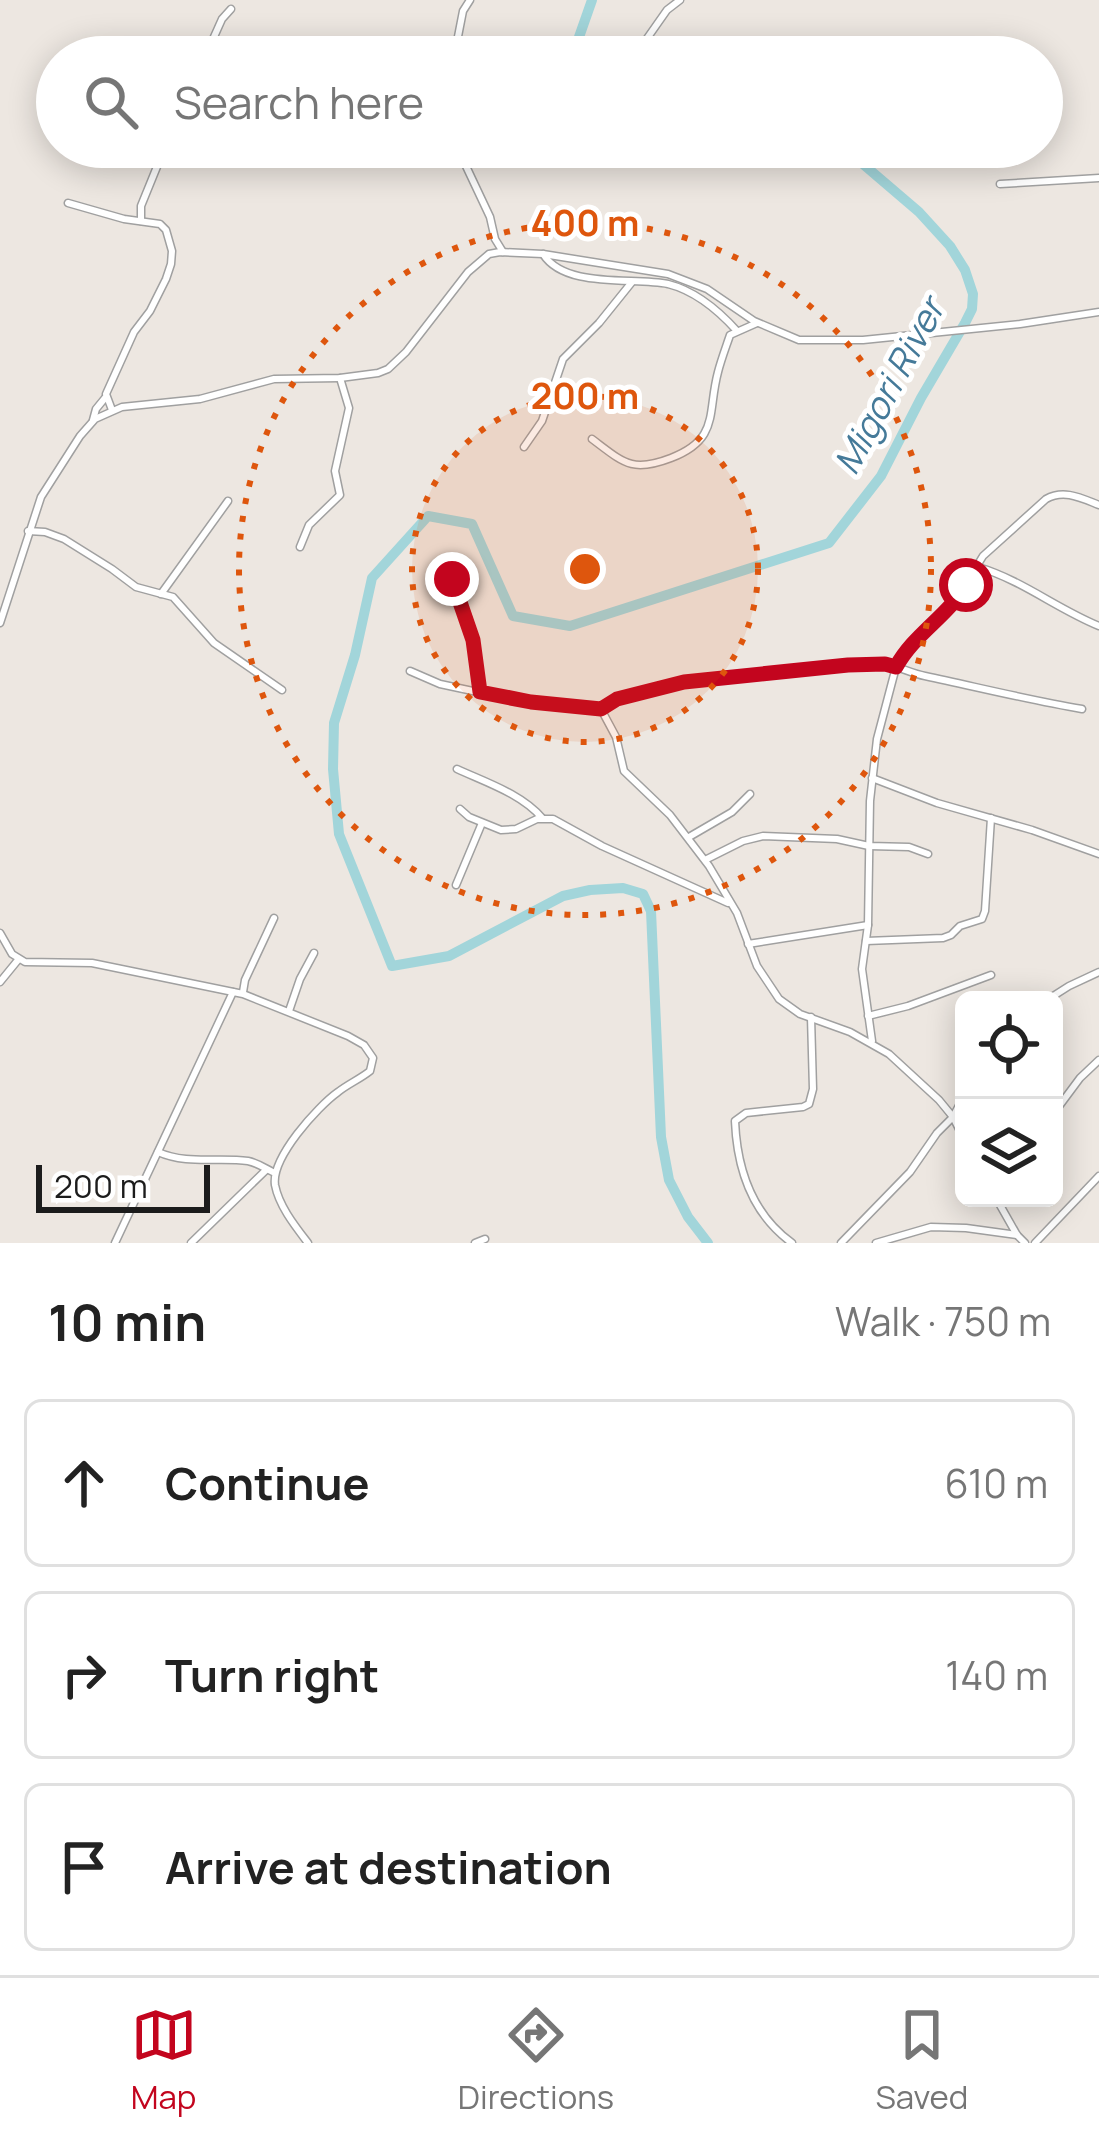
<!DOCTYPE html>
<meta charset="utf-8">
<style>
:root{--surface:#fff;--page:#f6f6f6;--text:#222;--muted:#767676;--line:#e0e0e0;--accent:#c3051e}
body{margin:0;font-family:Manrope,sans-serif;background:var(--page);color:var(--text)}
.controls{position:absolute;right:36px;bottom:36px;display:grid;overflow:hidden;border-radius:18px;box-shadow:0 6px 30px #0003}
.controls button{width:108px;height:108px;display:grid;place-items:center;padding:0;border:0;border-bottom:3px solid var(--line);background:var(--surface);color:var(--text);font:60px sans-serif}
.scale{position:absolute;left:36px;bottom:30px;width:174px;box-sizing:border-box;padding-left:12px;border:6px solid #1c1c1c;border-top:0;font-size:33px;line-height:42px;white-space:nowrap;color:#1c1c1c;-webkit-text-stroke:9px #fff;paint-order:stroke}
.stop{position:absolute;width:36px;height:36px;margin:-27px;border:9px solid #c3051e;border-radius:50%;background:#fff}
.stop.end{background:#c3051e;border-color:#fff;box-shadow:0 3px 12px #0008}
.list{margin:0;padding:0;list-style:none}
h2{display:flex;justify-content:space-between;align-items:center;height:156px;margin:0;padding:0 48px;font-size:51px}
h2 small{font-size:39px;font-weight:400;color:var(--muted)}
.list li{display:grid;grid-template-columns:78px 1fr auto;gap:36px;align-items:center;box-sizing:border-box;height:168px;margin:0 24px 24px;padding:0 24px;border:3px solid var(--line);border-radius:18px}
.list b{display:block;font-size:45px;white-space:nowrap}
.list em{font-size:39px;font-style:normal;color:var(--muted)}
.icon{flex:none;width:66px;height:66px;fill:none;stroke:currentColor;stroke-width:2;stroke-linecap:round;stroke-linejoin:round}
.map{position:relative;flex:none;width:1099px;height:1243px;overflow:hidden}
.search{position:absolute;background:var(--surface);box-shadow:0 6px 30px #0003;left:36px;right:36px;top:36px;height:132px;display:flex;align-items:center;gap:30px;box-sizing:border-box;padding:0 42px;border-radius:66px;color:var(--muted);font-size:45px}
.sheet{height:732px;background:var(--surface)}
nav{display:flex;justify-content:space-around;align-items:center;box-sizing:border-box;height:168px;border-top:3px solid var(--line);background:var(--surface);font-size:33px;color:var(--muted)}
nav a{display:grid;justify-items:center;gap:6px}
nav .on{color:var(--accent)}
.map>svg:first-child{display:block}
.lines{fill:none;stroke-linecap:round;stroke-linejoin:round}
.river{stroke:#a2d5da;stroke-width:10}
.minor-casing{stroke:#a0a0a0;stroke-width:9}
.minor{stroke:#fff;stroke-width:6}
.route{stroke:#c3051e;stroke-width:15}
.ring{fill:none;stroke:#de560d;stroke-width:6;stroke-dasharray:6 12}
.labels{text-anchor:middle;stroke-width:10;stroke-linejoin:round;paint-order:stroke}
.water-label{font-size:36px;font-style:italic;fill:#457a99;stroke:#fff}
.centre{fill:#de560d;stroke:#fff;stroke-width:6}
.ring-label{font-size:36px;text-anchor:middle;font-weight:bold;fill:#de560d;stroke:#fff;stroke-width:10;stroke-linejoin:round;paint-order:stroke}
</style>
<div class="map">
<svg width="1099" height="1243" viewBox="0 0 1099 1243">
<rect width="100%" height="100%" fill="#ede7e1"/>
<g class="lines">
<g class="river">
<polyline points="572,57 592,0"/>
<polyline points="708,1243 688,1217 669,1180 661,1137 651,911 643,894 623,888 590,890 563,896 449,956 392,966 339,834 333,769 334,723 355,655 372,578 428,516 472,524 513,616 570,626 829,543 881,476 921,398 965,323 972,309 973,294 965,270 950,246 919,212 843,147"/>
</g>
<defs>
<g id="minor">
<polyline points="205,57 222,19 231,9"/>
<polyline points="454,57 463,11 470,0"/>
<polyline points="634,57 667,10 680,0"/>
<polyline points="457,147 490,217 495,239 503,252"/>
<polyline points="1000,184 1099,178"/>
<polyline points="68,203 124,219 160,224 166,230 172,251 171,264 166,279 150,311 134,332 106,394 112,410"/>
<polyline points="141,221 141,206 165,147"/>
<path d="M543 254C565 289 633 277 668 284 696 291 719 311 737 331"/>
<polyline points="93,420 96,409 105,398"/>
<path d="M592 439C624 463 632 473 671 458 720 439 707 413 718 372 721 360 726 347 730 335L757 323"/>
<polyline points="524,447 542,421 563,359 599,323 632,282"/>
<polyline points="28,531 45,532 64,539 112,569 136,587 173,597 214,643 282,690"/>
<polyline points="300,547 309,525 340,495 335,471 349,408 340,378"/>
<path d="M978 567C1022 580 1057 609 1099 626"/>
<polyline points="450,572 473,640 480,692"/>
<polyline points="161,594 228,501"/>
<polyline points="0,623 41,497 80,436 95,419 122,407 200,399 274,379 340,378 378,373 388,369 406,352 468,272 489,254 500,252 543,254 668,274 707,289 754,321 799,340 863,340 1020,324 1099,312"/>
<polyline points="410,671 440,684 496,696 601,709 616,737 624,771 670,815 709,866 737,913 757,966 779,999 800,1014 850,1032 889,1054 939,1100 953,1117 964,1139"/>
<path d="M601 709 628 696 684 682 880 664C895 664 909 673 925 676 977 687 1029 700 1082 709"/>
<path d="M457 769C485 782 522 794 542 818"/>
<polyline points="872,778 937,803 1032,830 1099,854"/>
<polyline points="460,809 469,817 501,830 516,829 537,819 553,819 602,846 728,903"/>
<polyline points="689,837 732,812 750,794"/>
<polyline points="705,860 743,841 763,836 837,839 869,846 909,847 928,854"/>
<polyline points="456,885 482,823"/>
<path d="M0 933 12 954 25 962 92 963 243 994 348 1036 364 1045 373 1058 370 1071C360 1079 348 1084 338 1092 317 1107 271 1158 275 1185 279 1206 295 1226 308 1243"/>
<polyline points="866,941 943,938 951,935 960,926 982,919 985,911 991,818"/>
<polyline points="748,944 868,925"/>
<polyline points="0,982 18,960"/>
<polyline points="243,992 245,980 274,918"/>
<polyline points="1047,1000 1069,986 1099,972"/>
<polyline points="289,1011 300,979 314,953"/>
<polyline points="868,1016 908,1006 991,975"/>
<path d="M872 1041 862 969 868 925 870 801 877 739 896 667 911 645 955 602 983 556 1046 499C1064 489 1081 498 1099 505"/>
<polyline points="1054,1113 1080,1078 1099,1060"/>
<path d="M158 1152C187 1165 217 1157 248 1161 258 1163 266 1169 275 1173"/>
<polyline points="996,1198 1017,1235 1025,1243"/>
<polyline points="115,1243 233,992"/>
<polyline points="191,1243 266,1170"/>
<polyline points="475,1243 485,1239"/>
<path d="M792 1243C752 1214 737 1169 735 1121L746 1113 803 1107 809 1104 813 1089 811 1017"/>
<polyline points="841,1243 910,1172 937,1133 953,1117 964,1096"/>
<polyline points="876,1243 931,1227 966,1228 1017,1235"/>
<polyline points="1035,1243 1099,1176"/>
</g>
</defs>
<use href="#minor" class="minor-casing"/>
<use href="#minor" class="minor"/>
</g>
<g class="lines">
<path class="route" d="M452 579 473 640 480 692 531 702 601 709 617 699 684 682 848 665 885 664 896 667C914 634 947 617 966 585"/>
</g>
<circle cx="585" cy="569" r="173" fill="#de560d" fill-opacity=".12"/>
<g class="ring">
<circle cx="585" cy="569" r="173"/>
<circle cx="585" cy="569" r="346"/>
</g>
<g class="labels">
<g class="water-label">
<text transform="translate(889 386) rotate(-62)" y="13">Migori River</text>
</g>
</g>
<circle cx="585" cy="569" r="18" class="centre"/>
<g class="ring-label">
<text x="585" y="236">400 m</text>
<text x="585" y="409">200 m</text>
</g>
</svg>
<div class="controls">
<button><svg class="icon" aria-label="locate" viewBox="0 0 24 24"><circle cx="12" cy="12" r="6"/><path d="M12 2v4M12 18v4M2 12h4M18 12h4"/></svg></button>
<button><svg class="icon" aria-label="layers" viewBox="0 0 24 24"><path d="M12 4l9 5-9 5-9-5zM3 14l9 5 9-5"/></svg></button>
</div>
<div class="scale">200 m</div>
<div class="stop" style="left:966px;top:585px"></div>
<div class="stop end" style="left:452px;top:579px"></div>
<div class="search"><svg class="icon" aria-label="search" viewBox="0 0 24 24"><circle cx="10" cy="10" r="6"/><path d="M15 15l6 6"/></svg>Search here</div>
</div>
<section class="sheet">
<h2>10 min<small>Walk · 750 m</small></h2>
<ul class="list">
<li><svg class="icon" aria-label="ahead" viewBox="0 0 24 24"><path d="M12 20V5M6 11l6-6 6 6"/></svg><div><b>Continue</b></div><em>610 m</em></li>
<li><svg class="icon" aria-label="right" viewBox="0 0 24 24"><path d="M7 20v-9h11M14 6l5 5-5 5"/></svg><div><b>Turn right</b></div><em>140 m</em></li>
<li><svg class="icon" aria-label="arrive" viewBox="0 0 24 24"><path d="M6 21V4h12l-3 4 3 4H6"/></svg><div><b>Arrive at destination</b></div></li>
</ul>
</section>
<nav>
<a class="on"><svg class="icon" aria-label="map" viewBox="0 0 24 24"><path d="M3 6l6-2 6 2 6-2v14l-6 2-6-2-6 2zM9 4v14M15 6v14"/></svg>Map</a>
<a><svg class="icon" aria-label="directions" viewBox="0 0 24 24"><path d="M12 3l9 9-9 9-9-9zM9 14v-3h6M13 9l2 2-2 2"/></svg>Directions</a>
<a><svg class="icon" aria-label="saved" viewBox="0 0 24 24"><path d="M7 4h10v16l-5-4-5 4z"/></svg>Saved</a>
</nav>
